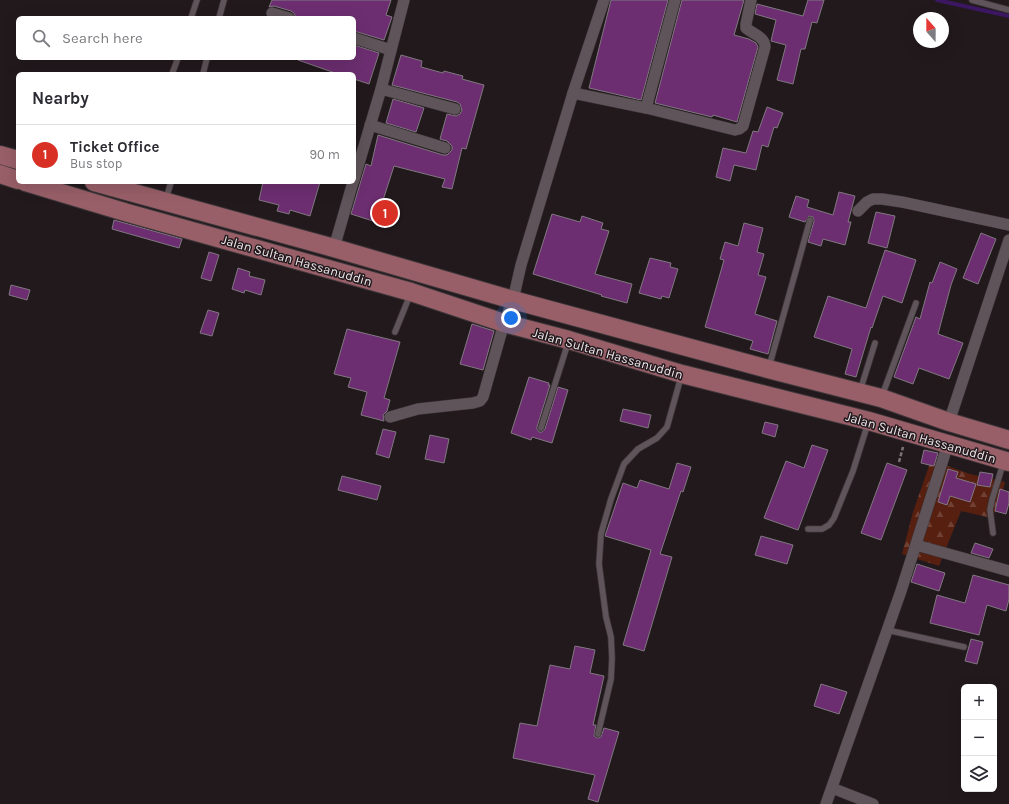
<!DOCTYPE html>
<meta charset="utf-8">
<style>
:root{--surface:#fff;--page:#f7f7f7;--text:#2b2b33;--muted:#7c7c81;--line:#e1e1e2;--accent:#d93025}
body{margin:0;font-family:Karla,sans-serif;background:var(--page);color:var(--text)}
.controls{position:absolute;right:12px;bottom:12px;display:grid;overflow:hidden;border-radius:6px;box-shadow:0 4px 16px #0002}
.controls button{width:36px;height:36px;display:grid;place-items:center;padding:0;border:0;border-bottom:1px solid var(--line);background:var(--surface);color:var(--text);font:20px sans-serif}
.compass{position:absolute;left:913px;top:12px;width:36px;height:36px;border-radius:50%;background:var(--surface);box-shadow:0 4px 16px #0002;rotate:339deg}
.you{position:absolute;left:511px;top:318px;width:14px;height:14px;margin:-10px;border:3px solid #fff;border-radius:50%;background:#1a73e8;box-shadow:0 0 0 6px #1a73e833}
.badge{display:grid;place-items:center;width:26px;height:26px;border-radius:50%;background:var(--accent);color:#fff;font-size:13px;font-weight:700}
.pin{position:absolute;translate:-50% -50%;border:2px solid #fff;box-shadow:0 1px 4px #0006}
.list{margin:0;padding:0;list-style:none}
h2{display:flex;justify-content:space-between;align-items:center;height:52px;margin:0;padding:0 16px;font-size:17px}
h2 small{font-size:13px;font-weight:400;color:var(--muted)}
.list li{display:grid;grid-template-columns:26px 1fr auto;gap:12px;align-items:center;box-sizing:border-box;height:60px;padding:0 16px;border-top:1px solid var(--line)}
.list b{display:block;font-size:15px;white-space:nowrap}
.list p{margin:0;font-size:13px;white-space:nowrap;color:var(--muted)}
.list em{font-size:13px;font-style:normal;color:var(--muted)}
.icon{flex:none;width:22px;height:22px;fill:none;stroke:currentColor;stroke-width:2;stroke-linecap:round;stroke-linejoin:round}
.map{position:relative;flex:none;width:1009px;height:804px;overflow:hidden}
.search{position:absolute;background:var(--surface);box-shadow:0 4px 16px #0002;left:16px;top:16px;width:340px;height:44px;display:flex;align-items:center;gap:10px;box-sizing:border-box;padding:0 14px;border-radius:6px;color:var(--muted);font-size:15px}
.panel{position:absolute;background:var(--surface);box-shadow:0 4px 16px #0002;left:16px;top:72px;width:340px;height:112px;border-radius:6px}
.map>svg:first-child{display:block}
.forest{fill:url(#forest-firs)}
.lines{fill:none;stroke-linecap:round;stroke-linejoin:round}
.stream{stroke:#3b1661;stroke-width:4}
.building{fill:#6c2e70;stroke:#807880}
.lane-casing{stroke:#3d3639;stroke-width:7}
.street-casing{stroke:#3d3639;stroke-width:12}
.primary-casing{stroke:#3d3639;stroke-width:20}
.path{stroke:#7c7377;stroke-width:2.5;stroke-dasharray:4 2;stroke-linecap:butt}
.lane{stroke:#5f5459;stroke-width:5.5}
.street{stroke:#5f5459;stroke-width:11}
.primary{stroke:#985f68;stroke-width:18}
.labels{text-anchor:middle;stroke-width:3;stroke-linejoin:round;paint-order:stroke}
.street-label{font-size:13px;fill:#ede6e9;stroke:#22191d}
</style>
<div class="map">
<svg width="1009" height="804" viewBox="0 0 1009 804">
<defs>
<pattern id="forest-firs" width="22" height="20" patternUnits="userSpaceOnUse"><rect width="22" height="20" fill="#561f10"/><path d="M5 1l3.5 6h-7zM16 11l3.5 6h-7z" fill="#6f4033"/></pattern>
</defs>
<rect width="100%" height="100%" fill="#22191d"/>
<polygon class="forest" points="931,460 970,474 1005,482 1000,502 992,518 961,511 939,566 902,554 913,512"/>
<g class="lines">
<polyline class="stream" points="937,0 1009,16"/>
</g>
<g class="building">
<polygon points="272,0 391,0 386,15 392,17 384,40 354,31 354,18 296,18 294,13 291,11 274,6 269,7"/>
<polygon points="611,0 668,0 641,100 589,88"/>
<polygon points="682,0 744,0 734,35 749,39 756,43 758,47 737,122 713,115 712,117 655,103"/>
<polygon points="808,0 824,0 817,23 812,22 805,49 801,49 793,84 777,80 786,45 771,41 776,20 755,14 757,4 803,16"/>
<polygon points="354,45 379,53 369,84 354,79 354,74 338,74 298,60 299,58 354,58"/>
<polygon points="401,55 422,61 421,67 443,73 444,71 463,76 462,79 484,85 466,149 462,148 452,189 442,187 445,179 394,166 376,222 351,214 366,164 371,166 378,135 443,155 447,155 452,150 452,146 447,141 440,139 447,114 456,116 460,114 462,110 460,104 457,102 392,85"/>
<polygon points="393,99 424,108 416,132 386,123"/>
<polygon points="767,107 783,113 777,128 774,127 768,147 762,145 756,170 734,165 730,181 716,177 723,148 746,153 753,131 758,132"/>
<polygon points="263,182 320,182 310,216 290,210 289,214 277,211 279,205 259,200"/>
<polygon points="839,192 855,196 848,222 851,222 845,245 823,239 821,246 808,242 814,221 813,217 809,216 805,222 789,217 796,196 809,200 807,207 833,215"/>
<polygon points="876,212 895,216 887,248 868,243"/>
<polygon points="552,214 580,222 582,216 603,223 601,229 609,231 595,274 632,284 627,303 601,296 602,295 533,274"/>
<polygon points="114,220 182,239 179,248 112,229"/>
<polygon points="744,223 763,228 757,252 764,254 758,275 766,277 755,314 777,321 768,354 750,349 753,341 705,327 724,260 720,259 725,242 738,246"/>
<polygon points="981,233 996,239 978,284 963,278"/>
<polygon points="885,250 916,260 902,303 883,296 872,328 871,327 856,377 845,374 852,349 814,337 828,296 866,308"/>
<polygon points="209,252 219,255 211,281 201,278"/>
<polygon points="650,258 671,263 670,267 678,269 669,298 662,296 661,299 639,293"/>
<polygon points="940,262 957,269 951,285 938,334 963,343 949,379 919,368 913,384 894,377 916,317 920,319 930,282 932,283"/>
<polygon points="238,268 250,272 249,276 265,280 261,295 245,290 244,293 232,289"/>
<polygon points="11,285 30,290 27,300 9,295"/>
<polygon points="208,310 219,313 212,336 200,333"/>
<polygon points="472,324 494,331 483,370 460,364"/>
<polygon points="347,329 400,342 384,398 390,400 387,411 383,415 384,421 361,415 367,392 348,387 351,378 334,374"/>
<polygon points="529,377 549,383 548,385 550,385 537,427 537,429 539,432 542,432 545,429 558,387 568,390 552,443 532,437 531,440 511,433"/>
<polygon points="623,409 651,415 648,428 620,421"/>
<polygon points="765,422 778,425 775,437 762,433"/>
<polygon points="383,429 396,432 389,458 376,454"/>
<polygon points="430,435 449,439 444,463 425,459"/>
<polygon points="812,445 828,450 798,530 764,518 786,461 804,468"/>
<polygon points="924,450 938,453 934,466 921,463"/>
<polygon points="677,463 691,467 683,492 681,491 660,554 672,557 644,651 623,645 651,550 605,536 623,483 637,488 640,480 669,489"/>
<polygon points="887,463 907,470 881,540 861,533"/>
<polygon points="948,469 958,472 956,478 976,484 970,502 950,496 947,505 938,502"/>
<polygon points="980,472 993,474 990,487 977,485"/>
<polygon points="342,476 381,486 377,500 338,490"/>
<polygon points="1000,489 1009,492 1009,503 1006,514 995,511"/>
<polygon points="761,536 793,545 787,564 755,555"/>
<polygon points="975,543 993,549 989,558 971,553"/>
<polygon points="917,564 945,573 939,591 911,582"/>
<polygon points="973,575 1009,585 1009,599 1006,611 987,605 979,635 930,623 937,595 965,603"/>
<polygon points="971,639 983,642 977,664 965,661"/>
<polygon points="575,646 595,650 590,673 604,676 593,725 596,725 594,736 597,738 601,737 604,728 619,732 598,802 588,799 595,775 513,758 520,723 537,726 550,665 570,669"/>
<polygon points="821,684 847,692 839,714 814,706"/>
</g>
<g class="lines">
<defs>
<g id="lane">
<polyline points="972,0 1009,10"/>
<polyline points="191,18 197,0"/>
<polyline points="219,18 224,0"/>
<polyline points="172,74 178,58"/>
<polyline points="203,74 207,58"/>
<polyline points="166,199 171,182"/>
<polyline points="395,332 410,295"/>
<polyline points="769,367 810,220"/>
<polyline points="860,391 875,343"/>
<polyline points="882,396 916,303"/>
<polyline points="541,428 568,343"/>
<polyline points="808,529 822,529 829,525 834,518 853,471 868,423"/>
<polyline points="993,533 990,510 992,500 1003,464"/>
<polyline points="887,630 964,647"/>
<polyline points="598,734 611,679 612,658 611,637 606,617 599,564 601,534 611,499 624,464 638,449 657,438 667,427 681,377"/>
</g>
<g id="street">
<polyline points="272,13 289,18"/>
<polyline points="354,38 391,50"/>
<polyline points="381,89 455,109"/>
<path d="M573 93 646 108 735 130 739 129 743 126 765 47C765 37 753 34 746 28V24L751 0"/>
<polyline points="646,108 675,0"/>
<polyline points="370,125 445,148"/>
<polyline points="354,180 381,89 404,0"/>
<polyline points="858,211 867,202 873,199 882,199 902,202 1009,225"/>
<polyline points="334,248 353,182"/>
<polyline points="390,417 418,409 473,403 480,401 483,397 504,323 513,300 521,265 573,93 604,0"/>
<polyline points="949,422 1009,240"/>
<polyline points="916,545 1009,571"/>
<polyline points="832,788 873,804"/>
<polyline points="826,804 901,591 948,444"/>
</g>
<g id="primary">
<polyline points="0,155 18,160"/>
<polyline points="0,174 18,180"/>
<polyline points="25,182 128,213 411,292 504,323 569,340 682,374 869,421 1009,462"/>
<polyline points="94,182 334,248 513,300 768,369 881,398 949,422 1009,440"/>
</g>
</defs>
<use href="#lane" class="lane-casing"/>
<use href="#street" class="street-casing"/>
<use href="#primary" class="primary-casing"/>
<polyline class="path" points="899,462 903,447"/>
<use href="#lane" class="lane"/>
<use href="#street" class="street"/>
<use href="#primary" class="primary"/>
</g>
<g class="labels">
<g class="street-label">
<text transform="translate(297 260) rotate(16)" y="5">Jalan Sultan Hassanuddin</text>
<text transform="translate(608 353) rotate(16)" y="5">Jalan Sultan Hassanuddin</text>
<text transform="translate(921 437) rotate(16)" y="5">Jalan Sultan Hassanuddin</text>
</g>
</g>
</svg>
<div class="controls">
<button>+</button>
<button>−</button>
<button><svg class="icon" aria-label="layers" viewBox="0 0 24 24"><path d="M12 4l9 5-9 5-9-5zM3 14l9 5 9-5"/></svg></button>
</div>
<svg class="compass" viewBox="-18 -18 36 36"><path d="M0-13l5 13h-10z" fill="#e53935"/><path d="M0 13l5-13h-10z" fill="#7c7c81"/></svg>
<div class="you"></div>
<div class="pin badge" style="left:385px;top:213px">1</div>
<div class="search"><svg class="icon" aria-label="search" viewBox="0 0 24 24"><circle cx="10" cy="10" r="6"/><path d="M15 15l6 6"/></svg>Search here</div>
<section class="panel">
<h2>Nearby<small></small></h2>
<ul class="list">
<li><span class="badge">1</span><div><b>Ticket Office</b><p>Bus stop</p></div><em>90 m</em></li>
</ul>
</section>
</div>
